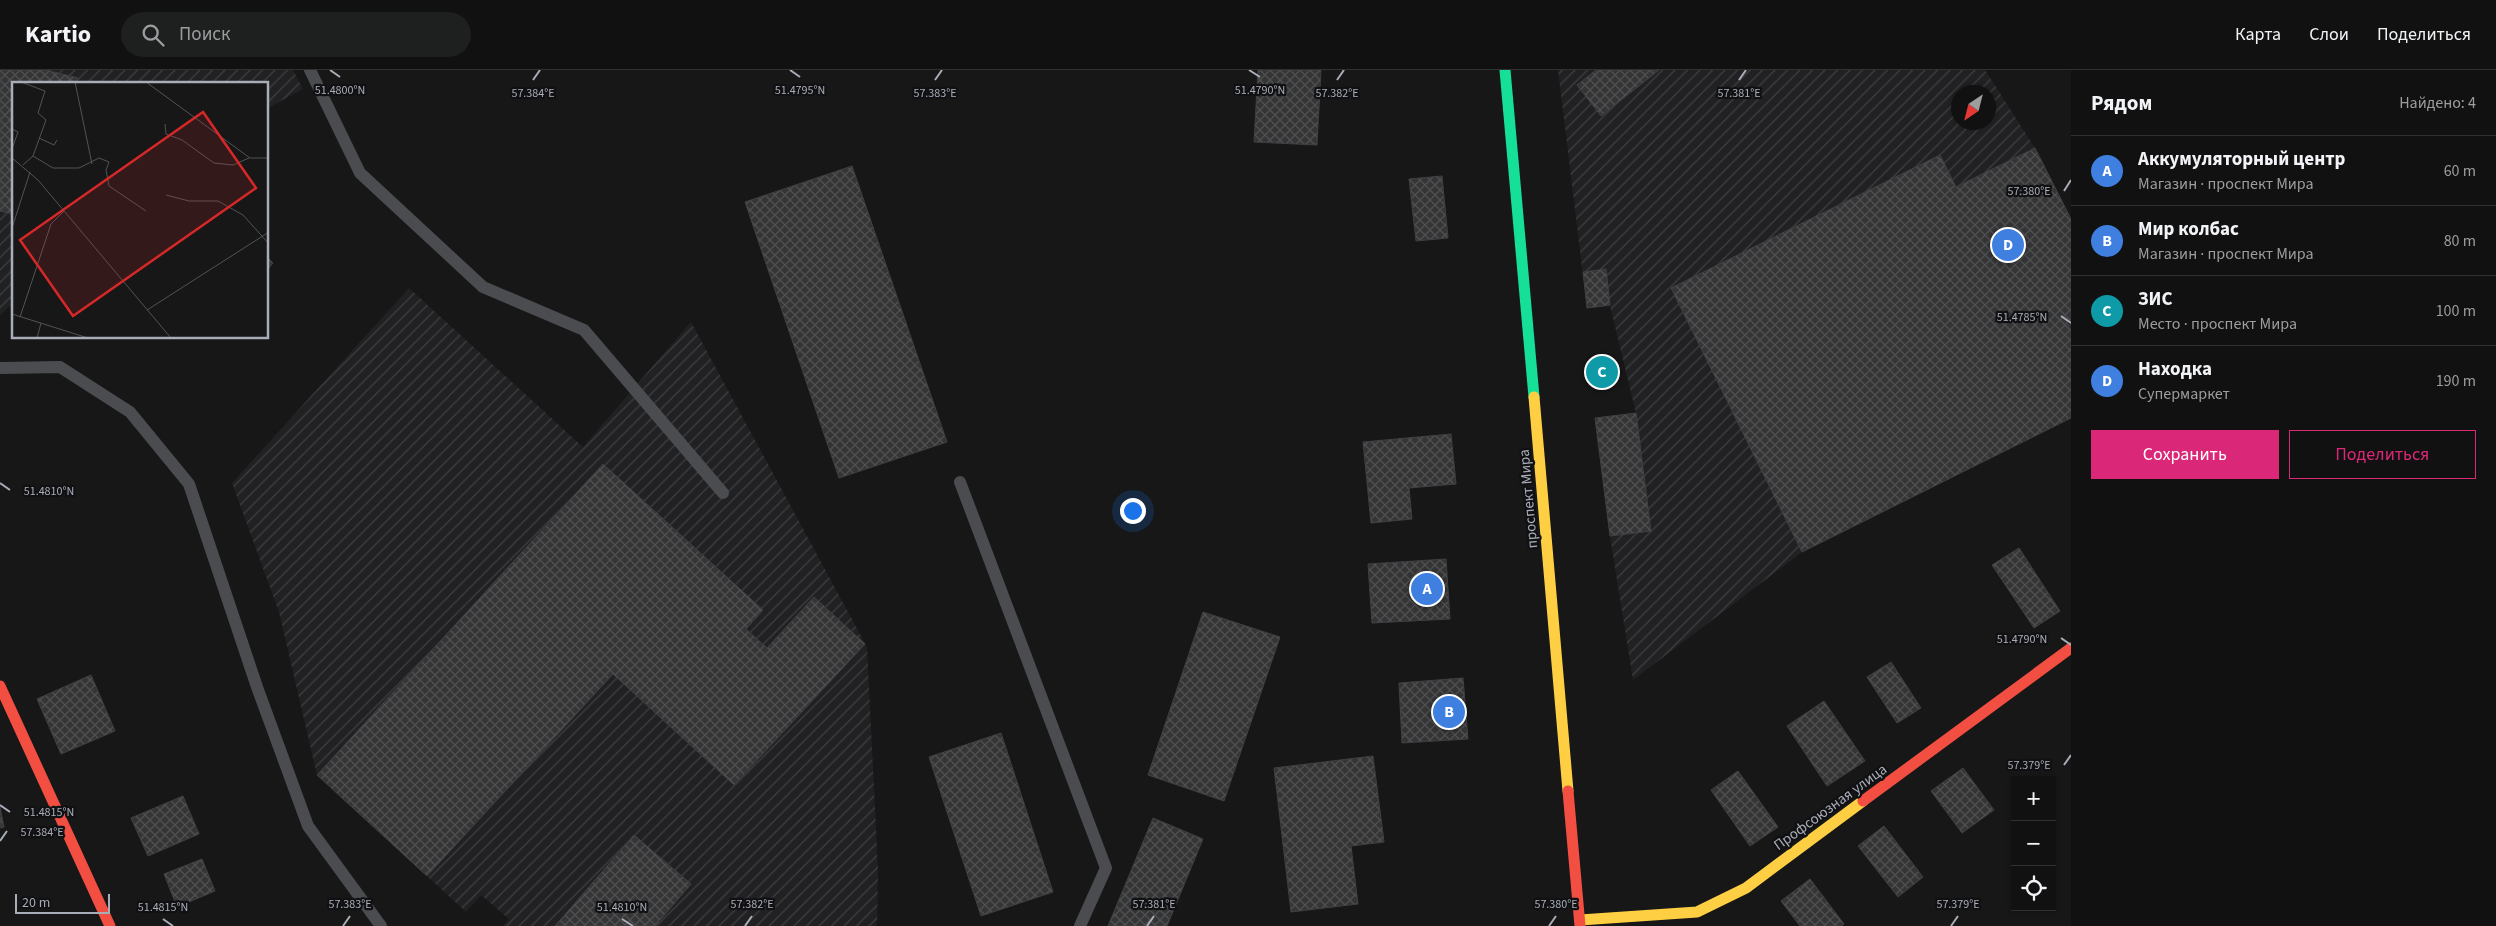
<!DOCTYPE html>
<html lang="ru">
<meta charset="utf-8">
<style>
:root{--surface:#111;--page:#1e1f1f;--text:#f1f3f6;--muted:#9c9d9f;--line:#303131;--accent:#db2777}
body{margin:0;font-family:"Source Sans 3",sans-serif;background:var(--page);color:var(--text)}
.controls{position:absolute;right:15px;bottom:15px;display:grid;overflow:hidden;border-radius:0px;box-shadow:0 1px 4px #0004}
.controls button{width:45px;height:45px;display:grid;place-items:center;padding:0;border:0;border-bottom:1px solid var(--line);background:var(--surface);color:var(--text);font:25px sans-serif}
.compass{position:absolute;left:1951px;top:15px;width:45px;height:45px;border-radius:50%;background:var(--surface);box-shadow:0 1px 4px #0004;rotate:215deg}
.scale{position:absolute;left:15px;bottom:12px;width:95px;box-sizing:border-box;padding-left:5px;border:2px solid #a8adb8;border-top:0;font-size:14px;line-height:18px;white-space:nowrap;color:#a8adb8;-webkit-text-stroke:4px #111113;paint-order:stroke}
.you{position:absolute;left:1132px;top:440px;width:18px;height:18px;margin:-12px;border:4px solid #fff;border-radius:50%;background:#1a73e8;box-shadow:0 0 0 8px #1a73e833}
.badge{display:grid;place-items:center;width:32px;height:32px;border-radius:50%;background:var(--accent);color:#fff;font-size:16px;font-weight:700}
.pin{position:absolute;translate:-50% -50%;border:2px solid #fff;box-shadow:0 1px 5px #0006}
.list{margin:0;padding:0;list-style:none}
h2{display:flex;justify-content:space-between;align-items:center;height:65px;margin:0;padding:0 20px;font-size:21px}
h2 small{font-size:16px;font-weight:400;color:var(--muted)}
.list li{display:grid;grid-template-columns:32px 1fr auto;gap:15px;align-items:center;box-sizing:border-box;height:70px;padding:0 20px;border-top:1px solid var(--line)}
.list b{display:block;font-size:19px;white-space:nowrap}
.list p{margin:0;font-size:16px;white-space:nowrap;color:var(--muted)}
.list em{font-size:16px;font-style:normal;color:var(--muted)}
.actions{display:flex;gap:10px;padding:15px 20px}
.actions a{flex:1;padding:11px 0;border:1px solid var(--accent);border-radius:0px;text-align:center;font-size:18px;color:var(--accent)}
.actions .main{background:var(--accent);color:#fff}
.icon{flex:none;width:28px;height:28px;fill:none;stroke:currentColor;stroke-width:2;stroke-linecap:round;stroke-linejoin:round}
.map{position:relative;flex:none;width:2071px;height:856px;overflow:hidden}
header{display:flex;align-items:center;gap:30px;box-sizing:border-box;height:70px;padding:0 25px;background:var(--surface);border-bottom:1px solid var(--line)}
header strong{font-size:24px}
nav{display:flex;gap:28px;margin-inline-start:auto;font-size:18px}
.search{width:350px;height:45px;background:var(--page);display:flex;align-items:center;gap:12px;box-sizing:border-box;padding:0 18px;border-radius:28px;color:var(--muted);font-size:19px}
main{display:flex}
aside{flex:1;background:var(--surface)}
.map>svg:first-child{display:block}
.industrial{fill:url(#industrial-furrows);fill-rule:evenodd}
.building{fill:url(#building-cross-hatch);stroke:#3f4043}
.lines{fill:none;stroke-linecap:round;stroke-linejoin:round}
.lane{stroke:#4b4c50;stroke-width:12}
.fast{stroke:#16e098;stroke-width:11}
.slow{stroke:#ffcf43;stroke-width:11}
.jam{stroke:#f24e42;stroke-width:11}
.ticks{fill:none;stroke:#a8adb8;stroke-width:2}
.labels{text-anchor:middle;stroke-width:4.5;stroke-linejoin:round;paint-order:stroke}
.street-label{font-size:15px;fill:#a8adb8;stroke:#111113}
.inset-road{fill:none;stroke:#515357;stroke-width:1}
.view{fill:#d62828;fill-opacity:0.15;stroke:#d62828;stroke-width:2.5}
.inset-edge{fill:none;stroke:#a8adb8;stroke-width:2.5}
.ticks-label{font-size:12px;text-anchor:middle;fill:#a8adb8;stroke:#111113;stroke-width:4.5;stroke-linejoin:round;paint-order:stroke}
</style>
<header>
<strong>Kartio</strong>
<div class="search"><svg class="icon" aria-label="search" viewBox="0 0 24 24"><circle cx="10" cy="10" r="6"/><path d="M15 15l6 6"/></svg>Поиск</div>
<nav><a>Карта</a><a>Слои</a><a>Поделиться</a></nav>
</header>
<main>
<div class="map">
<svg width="2071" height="856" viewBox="0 0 2071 856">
<defs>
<pattern id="industrial-furrows" width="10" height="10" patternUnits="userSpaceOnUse" patternTransform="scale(1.25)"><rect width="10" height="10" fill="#212123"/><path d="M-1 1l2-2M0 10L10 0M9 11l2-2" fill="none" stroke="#3e3f41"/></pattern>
<pattern id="building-cross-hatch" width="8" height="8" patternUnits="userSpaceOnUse" patternTransform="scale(1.25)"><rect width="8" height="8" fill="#353536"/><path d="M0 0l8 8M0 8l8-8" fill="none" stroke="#4f5051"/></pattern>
</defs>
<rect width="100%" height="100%" fill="#171717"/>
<g class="industrial">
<polygon points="0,0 293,0 303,19 268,38 268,14 14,14 14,233 0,245"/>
<path d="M1558 0H1985L2035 78 2071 149V348L1802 482 1633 610 1610 466 1595 348 1636 343 1610 236 1587 238ZM1958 22H1988V52H1958Z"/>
<polygon points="409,218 583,377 691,252 867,577 878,800 877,856 503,856 509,849 481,825 466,842 317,705 279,542 232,413"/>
</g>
<g class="building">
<polygon points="0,0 46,0 78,8 77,14 14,14 13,144 0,141"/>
<polygon points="1258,0 1321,0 1317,75 1254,72"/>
<polygon points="1596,0 1659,0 1601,46 1577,15"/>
<polygon points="2035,78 2071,149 2071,250 2067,252 2071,260 2071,348 1802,482 1671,218 1940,85 1956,117"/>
<polygon points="852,96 947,372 839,408 745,132"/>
<polygon points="1442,106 1448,168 1416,171 1409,109"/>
<polygon points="268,188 273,193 268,199"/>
<polygon points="1606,199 1610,235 1587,238 1583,202"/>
<polygon points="1636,343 1651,461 1610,466 1595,348"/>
<polygon points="1451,364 1456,414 1409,418 1412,449 1371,453 1363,372"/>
<polygon points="603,394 763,540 746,559 767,578 814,527 865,574 734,715 613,604 427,806 317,705"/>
<polygon points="2019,478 2060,541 2034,558 1992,495"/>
<polygon points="1446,489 1450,549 1372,553 1368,494"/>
<polygon points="1203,542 1280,567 1224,731 1148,705"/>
<polygon points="1891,592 1921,638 1897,653 1867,607"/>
<polygon points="91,605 115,661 61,684 37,629"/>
<polygon points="1463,608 1468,669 1402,673 1399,613"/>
<polygon points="1824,631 1865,691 1827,716 1787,656"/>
<polygon points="1001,663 1053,822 981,846 929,687"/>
<polygon points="1373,686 1384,772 1351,776 1358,834 1291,842 1274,698"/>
<polygon points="1963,698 1994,740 1962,763 1931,721"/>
<polygon points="1738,701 1778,757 1750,776 1711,720"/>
<polygon points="183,726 199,764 148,786 131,748"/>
<polygon points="0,737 4,757 0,758"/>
<polygon points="1153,748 1203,769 1167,856 1108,856"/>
<polygon points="1884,756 1923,807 1898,827 1858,776"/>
<polygon points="634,765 691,814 655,856 555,856"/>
<polygon points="202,789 215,821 177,837 164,804"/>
<polygon points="1810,809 1844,854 1842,856 1800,856 1781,831"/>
</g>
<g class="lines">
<g class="lane">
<polyline points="310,0 360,103 483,217 584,260 723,423"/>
<polyline points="0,298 60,297 130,342 189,414 257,617 308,756 381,856"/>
<polyline points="960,412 1106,798 1080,856"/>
</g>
<polyline class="fast" points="1505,0 1534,327"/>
<g class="slow">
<polyline points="1534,327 1568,721"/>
<polyline points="1580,850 1697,842 1746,818 1863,731"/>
</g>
<g class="jam">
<polyline points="0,616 110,856"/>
<polyline points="1568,721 1580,856"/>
<polyline points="1863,731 2071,578"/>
</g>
</g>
<path class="ticks" d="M330 0 340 7M790 0 800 7M1249 0 1260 7M533 10 540 0M935 10 942 0M1337 10 1344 0M1739 10 1746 0M2064 121 2071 110M2061 246 2071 253M0 413 10 420M2061 568 2071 575M2064 695 2071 685M0 735 10 742M0 771 7 761M163 849 173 856M622 849 633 856M343 856 350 846M745 856 752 846M1147 856 1154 846M1549 856 1556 846M1951 856 1958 846"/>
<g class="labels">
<g class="street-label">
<text transform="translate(1528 429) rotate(-95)" y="5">проспект Мира</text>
<text transform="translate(1830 737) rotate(-36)" y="5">Профсоюзная улица</text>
</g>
</g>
<g transform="translate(12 12)">
<rect width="256" height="256" fill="#171717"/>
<path class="inset-road" d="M9 0 33 9 26 31 34 38 21 74M63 0 80 82M134 0 238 76H257M153 42 154 52 170 58 202 81 221 83 237 76M0 47 6 50 0 67M27 56 42 63 45 58M0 76 26 98 159 256M11 83 21 74 41 86H67L87 76 97 80 94 88 97 104 134 129M154 113 177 119H206L231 133 257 162M0 146 18 90M135 228 257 150M0 232 76 256M8 235 39 142 52 129M25 256 29 241"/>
<path class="view" d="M191 30 244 106 61 234 8 158Z"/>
<rect width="256" height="256" class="inset-edge"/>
</g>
<g class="ticks-label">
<text x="340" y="24">51.4800°N</text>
<text x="800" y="24">51.4795°N</text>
<text x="1260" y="24">51.4790°N</text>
<text x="533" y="27">57.384°E</text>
<text x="935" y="27">57.383°E</text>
<text x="1337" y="27">57.382°E</text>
<text x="1739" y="27">57.381°E</text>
<text x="2029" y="125">57.380°E</text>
<text x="2022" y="251">51.4785°N</text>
<text x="49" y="425">51.4810°N</text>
<text x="2022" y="573">51.4790°N</text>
<text x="2029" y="699">57.379°E</text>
<text x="49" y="746">51.4815°N</text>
<text x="42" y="766">57.384°E</text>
<text x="350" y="838">57.383°E</text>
<text x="752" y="838">57.382°E</text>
<text x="1154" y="838">57.381°E</text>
<text x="1556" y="838">57.380°E</text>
<text x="1958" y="838">57.379°E</text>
<text x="163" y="841">51.4815°N</text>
<text x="622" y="841">51.4810°N</text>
</g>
</svg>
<div class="controls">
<button>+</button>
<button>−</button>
<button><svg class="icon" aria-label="locate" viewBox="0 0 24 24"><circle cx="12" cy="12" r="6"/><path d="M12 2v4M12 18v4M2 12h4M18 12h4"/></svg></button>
</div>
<svg class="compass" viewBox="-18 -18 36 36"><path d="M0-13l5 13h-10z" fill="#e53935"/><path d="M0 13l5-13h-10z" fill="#9c9d9f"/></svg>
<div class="scale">20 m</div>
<div class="you"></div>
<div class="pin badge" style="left:1427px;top:519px;background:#3f7fe0">A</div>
<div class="pin badge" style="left:1449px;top:642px;background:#3f7fe0">B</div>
<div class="pin badge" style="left:1602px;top:302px;background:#0f9aa8">C</div>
<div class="pin badge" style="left:2008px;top:175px;background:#3f7fe0">D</div>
</div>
<aside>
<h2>Рядом<small>Найдено: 4</small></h2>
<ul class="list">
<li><span class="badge" style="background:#3f7fe0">A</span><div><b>Аккумуляторный центр</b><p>Магазин · проспект Мира</p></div><em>60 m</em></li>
<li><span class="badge" style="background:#3f7fe0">B</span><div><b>Мир колбас</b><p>Магазин · проспект Мира</p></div><em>80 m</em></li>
<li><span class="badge" style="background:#0f9aa8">C</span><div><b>ЗИС</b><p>Место · проспект Мира</p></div><em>100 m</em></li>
<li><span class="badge" style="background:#3f7fe0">D</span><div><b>Находка</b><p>Супермаркет</p></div><em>190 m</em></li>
</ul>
<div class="actions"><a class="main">Сохранить</a><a>Поделиться</a></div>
</aside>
</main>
